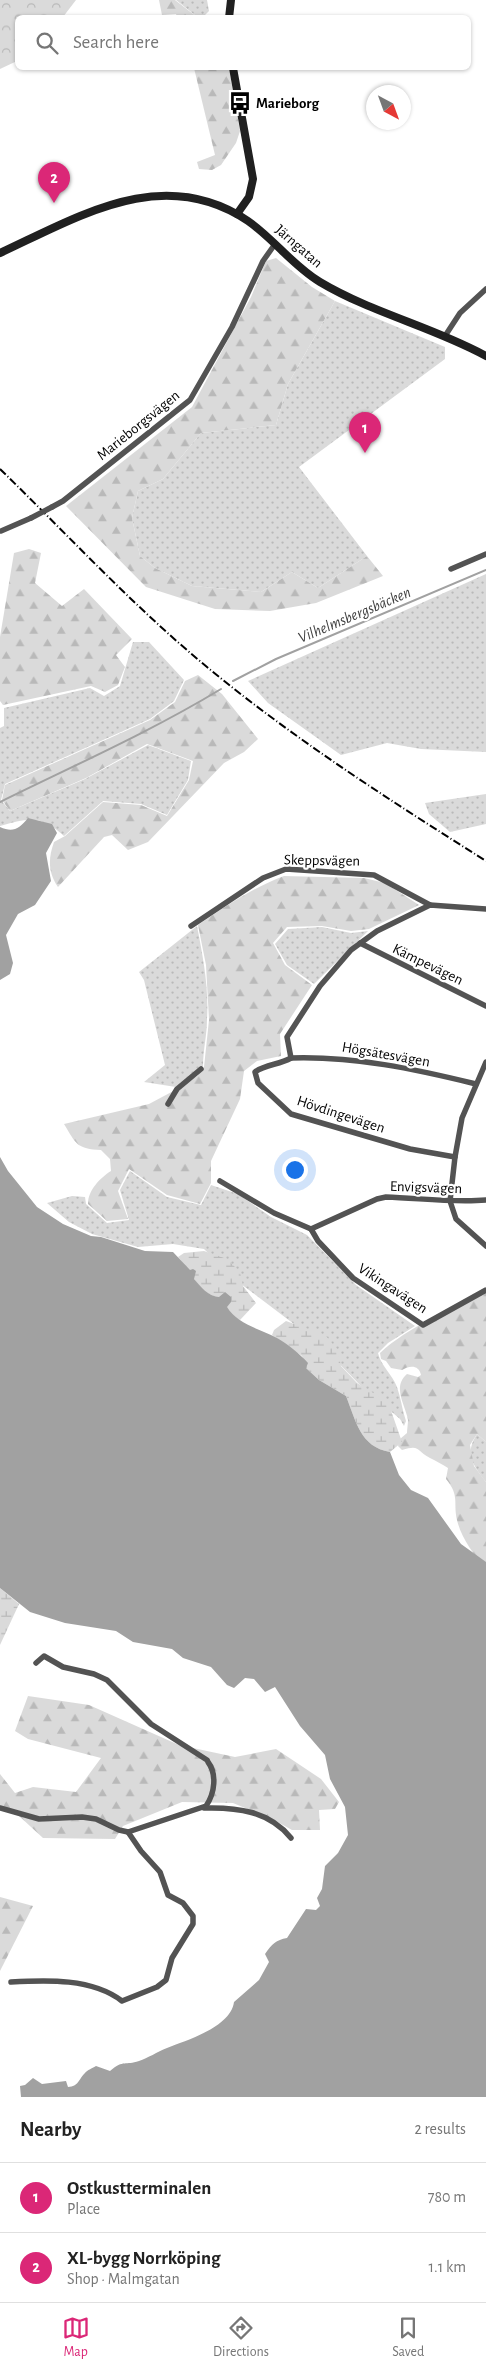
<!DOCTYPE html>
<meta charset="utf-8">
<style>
:root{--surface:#fff;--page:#f2f2f2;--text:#222;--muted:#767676;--line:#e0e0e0;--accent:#db2777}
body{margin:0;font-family:"Alegreya Sans",sans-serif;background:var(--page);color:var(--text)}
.compass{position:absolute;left:366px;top:85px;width:45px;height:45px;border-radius:50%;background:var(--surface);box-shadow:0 1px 4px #0004;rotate:139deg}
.you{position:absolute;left:294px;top:1169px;width:18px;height:18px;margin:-12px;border:4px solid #fff;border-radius:50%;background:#1a73e8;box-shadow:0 0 0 8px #1a73e833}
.badge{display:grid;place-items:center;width:32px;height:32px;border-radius:50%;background:var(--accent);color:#fff;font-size:16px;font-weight:700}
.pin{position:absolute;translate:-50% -41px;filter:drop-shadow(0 1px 2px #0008)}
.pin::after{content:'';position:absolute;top:26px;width:18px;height:15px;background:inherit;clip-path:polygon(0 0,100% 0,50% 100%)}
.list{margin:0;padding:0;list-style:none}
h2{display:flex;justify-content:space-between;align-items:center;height:65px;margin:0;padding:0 20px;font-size:21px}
h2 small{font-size:16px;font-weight:400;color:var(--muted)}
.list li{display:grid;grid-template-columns:32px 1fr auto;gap:15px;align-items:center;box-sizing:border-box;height:70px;padding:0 20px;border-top:1px solid var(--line)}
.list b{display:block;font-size:19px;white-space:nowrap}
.list p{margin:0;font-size:16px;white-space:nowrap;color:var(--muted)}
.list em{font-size:16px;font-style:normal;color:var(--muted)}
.icon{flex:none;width:28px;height:28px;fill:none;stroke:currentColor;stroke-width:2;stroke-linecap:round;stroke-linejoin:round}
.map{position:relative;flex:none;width:486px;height:2097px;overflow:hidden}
.search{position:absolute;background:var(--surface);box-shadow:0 1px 4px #0004;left:15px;right:15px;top:15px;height:55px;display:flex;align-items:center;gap:12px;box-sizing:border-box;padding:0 18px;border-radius:8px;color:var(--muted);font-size:19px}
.sheet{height:205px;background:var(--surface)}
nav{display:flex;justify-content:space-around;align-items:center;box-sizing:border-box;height:70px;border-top:1px solid var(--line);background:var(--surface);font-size:14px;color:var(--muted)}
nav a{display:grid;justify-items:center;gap:2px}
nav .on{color:var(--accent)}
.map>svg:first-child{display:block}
.grass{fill:url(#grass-dots)}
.forest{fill:url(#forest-firs)}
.wetland{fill:url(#wetland-marsh)}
.park{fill:url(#park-crowns)}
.water{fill:#a1a1a1}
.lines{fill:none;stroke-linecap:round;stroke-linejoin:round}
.stream{stroke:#a1a1a1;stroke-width:2}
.street{stroke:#535353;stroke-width:5.5}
.secondary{stroke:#202020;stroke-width:8}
.rail{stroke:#000;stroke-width:2;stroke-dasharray:8 2.5 1 2.5;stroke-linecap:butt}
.street-bridge{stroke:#535353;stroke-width:5.5}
.labels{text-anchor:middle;stroke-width:4.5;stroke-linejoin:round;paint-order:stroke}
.poi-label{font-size:15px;font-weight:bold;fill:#000;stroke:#fff;text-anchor:start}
.street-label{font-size:15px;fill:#000;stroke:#fff}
.water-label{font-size:16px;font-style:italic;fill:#424242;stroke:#fff}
</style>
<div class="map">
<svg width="486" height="2097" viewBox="0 0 486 2097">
<defs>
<pattern id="grass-dots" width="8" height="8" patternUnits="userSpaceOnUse" patternTransform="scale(1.25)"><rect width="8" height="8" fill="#dadada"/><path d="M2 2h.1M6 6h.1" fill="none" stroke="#b9b9b9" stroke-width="1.8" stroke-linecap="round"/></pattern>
<pattern id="forest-firs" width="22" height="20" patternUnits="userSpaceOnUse" patternTransform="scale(1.25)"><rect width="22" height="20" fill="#dadada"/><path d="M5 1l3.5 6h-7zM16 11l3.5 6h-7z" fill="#b9b9b9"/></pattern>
<pattern id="wetland-marsh" width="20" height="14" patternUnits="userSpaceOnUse" patternTransform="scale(1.25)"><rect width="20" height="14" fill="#dadada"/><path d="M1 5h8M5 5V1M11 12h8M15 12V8" fill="none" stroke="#b9b9b9"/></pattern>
<pattern id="park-crowns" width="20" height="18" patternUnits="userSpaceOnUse" patternTransform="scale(1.25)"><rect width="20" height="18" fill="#dadada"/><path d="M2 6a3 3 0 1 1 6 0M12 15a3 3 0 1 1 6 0" fill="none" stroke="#b9b9b9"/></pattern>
</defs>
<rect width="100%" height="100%" fill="#fff"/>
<g class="grass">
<polygon points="176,0 207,0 209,11 203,17 196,16"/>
<polygon points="335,301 445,347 445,359 299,467 367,556 318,588 292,572 261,592 192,586 155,568 140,556 132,518 138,491 163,479 201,433 276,425 288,384"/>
<polygon points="486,574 486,752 421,749 387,743 341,755 268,703 248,681"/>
<path d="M133 642H149L184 680 174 701 150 719 5 784 1 800 10 811 85 779 148 745 191 761 188 780 167 815 141 804 103 801 64 836C41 814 28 818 0 826V728L4 726V708L90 688 104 696 120 686Z"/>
<polygon points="486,794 486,824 450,832 429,814 425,803"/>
<path d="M197 926C203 957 209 988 207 1019 207 1035 203 1050 203 1066L176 1087 144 1082 165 1065 144 980 139 972Z"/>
<polygon points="322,927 351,933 368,931 314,984 287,965 275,944 288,929"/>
<path d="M130 1171 167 1197 201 1205 211 1185 238 1194 271 1217 307 1235 356 1285 415 1326 388 1343 378 1353C381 1366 392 1374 397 1387 401 1398 402 1410 406 1421L404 1426 400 1419 359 1384 319 1343 237 1281 204 1249 173 1244 138 1247 92 1234 69 1222 47 1203 72 1196 85 1197 86 1204 107 1223 129 1220 120 1190Z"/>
<path d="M477 1434 486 1442V1482C473 1465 464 1454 477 1434Z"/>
</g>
<g class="forest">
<polygon points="159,0 175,0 197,17 177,17 176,14 162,15"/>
<polygon points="194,68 229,68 240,131 236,143 221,165 212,170 199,169 197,162 215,155"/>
<polygon points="276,258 312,287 335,301 288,384 276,425 201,433 163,479 138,491 132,518 140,556 155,568 192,586 261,592 292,572 318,588 367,556 383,576 316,603 270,611 215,609 146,587 66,506 192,407 251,297 266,261"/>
<polygon points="29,549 41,553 35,583 62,606 84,589 132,639 116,655 125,667 118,685 105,692 91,686 3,705 0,701 0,637 14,553"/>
<path d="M198 675 222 694 258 739 244 752 224 763 148 842 128 850 112 835 104 837 58 887C48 872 48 859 54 842L65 836 103 802 141 805 167 816 189 780 193 761 147 744 86 778 10 811 2 800 5 785 150 720 175 702 185 681Z"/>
<path d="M284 876 364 878 385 883 419 905 369 929 351 931 322 926 287 927 273 943 285 965 312 985 280 1034 281 1056 257 1061 244 1071 240 1099 211 1161V1183L200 1204 167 1195 129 1169 118 1191 128 1219 107 1221 88 1204C88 1190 100 1178 111 1171L110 1159 101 1150C77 1149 76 1144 64 1124L149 1104 179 1088 197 1076 204 1067 209 1020 206 965 198 925C226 906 252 888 284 876Z"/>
<path d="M486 1291V1442L477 1434 470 1445 474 1466 486 1482V1567C473 1555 461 1537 457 1520 453 1502 460 1496 446 1479L448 1468C442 1464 436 1461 430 1458 416 1451 421 1444 402 1450L398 1446 400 1439 407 1433C407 1429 408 1424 408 1420 405 1404 392 1387 407 1374L418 1377 421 1375C419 1365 410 1365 402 1370L391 1368 386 1361 381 1359 380 1353C409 1326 451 1310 486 1291Z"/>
<polygon points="28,1696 89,1705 179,1745 235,1757 276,1749 321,1779 339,1802 335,1809 319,1810 320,1830 292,1830 274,1820 233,1803 182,1802 123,1826 115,1839 43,1838 18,1815 0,1807 0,1774 15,1793 33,1787 76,1792 101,1758 28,1739 15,1731"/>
<polygon points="0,1897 33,1906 0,1971"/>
</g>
<g class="wetland">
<path d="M204 1251 227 1259 240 1272 243 1286 256 1303 240 1320 233 1317 219 1297C199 1295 190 1270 178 1257L184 1253Z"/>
<path d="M286 1321 325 1335 337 1349 341 1366 357 1383 388 1402 402 1442 390 1452C360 1447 356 1421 346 1396L319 1380 306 1368 302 1356 272 1335 274 1330Z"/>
<polygon points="0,1588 19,1604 0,1645"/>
</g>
<polygon class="park" points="0,0 76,0 63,17 18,18 17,61 0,69"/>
<g class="water">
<path d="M28 818 52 824 57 833 46 853 51 881 35 905 18 914 6 935 13 963 10 974 0 980V827C13 833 19 829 28 818Z"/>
<path d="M0 1157 8 1171 37 1207 63 1224 91 1236 101 1237 145 1251 173 1252 190 1270 193 1269 196 1271 194 1279C201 1287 208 1296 219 1297L225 1292 231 1297V1302L227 1307C237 1324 260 1329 277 1338 288 1344 300 1354 308 1363L306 1368 319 1380 346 1396C356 1421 360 1447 390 1452L399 1475 411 1490 428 1498 461 1544 486 1562V2097H21L20 2086 25 2085 33 2078 42 2084 66 2081 68 2087C79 2086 78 2080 85 2073 87 2070 93 2068 96 2066L110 2071C124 2059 125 2066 139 2061 148 2058 157 2052 167 2048 187 2040 231 2027 234 2002L259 1980 269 1962 265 1954C272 1944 276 1940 287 1938L306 1909 316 1910 320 1906 317 1898 322 1889 325 1866 338 1853 348 1835 345 1807 330 1779 325 1755 300 1726 275 1687 265 1692 254 1679 245 1678 234 1688 227 1685 211 1667 183 1658 172 1649 133 1642 116 1631 65 1623 30 1612 0 1588Z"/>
</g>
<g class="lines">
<g class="stream">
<polyline points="233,681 276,659 486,570"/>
<path d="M0 802C75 765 150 732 221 689"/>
</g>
<g class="street">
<polyline points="445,336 460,313 486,289"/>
<polyline points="52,507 63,501 190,400 232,327 263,261 275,244"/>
<polyline points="1,531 31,518"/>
<polyline points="451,569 486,554"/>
<polyline points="191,926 263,878 286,869 374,875 430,905"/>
<polyline points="360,943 486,1006"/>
<path d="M291 1058C354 1056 415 1069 476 1084"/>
<polyline points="486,1062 462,1118 455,1157 450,1201 456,1219 486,1246"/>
<polyline points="168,1104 177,1089 201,1069"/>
<path d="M455 1157 410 1149 291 1114 258 1083 255 1072C266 1064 279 1065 291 1058L287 1037 320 986 351 950 377 931 430 905 486 909"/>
<polyline points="220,1181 274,1213 311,1229 318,1241 353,1278 423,1325 486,1290"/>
<path d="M311 1229 377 1199 386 1197C419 1198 453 1203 486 1200"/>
<polyline points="36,1663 44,1656 63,1667 94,1674 107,1680 151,1724 207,1760"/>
<path d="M0 1808 39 1819 82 1817 96 1819 119 1830 128 1832 206 1806C215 1793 217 1774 208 1762"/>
<path d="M204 1808C237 1807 269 1811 291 1838"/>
<path d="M11 1982C47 1980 92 1978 122 2001L157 1987 166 1980 172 1958 193 1924V1916L183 1903 168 1895 160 1872 141 1851 128 1832"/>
</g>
<g class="secondary">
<polyline points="229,18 231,0"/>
<polyline points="233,68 253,179 249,197 237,214"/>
<path d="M0 253C80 216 163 164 248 221 274 239 293 266 320 282 372 313 433 327 486 356"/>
</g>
<path class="rail" d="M0 469C68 535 133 606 207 667 294 739 391 801 486 861"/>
<polyline class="street-bridge" points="31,518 52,507"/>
</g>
<defs>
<symbol id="bus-bare" viewBox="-9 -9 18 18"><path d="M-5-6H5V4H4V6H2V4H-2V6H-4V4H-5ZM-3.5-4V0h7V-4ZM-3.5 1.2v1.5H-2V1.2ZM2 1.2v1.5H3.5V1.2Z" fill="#000" stroke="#fff" stroke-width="2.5" paint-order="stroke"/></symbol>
</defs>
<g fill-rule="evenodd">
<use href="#bus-bare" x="224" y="87" width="32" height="32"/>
</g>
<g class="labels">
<g class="poi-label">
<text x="256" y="108">Marieborg</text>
</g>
<g class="street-label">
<text transform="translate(299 246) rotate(41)" y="5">Järngatan</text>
<text transform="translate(138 425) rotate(-39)" y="5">Marieborgsvägen</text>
<text transform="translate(322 860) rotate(1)" y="5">Skeppsvägen</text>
<text transform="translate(428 964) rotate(26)" y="5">Kämpevägen</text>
<text transform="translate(386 1054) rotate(10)" y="5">Högsätesvägen</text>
<text transform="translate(341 1114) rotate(18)" y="5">Hövdingevägen</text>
<text transform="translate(426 1187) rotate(2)" y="5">Envigsvägen</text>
<text transform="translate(393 1288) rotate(33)" y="5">Vikingavägen</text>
</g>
<g class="water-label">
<text transform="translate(354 614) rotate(-23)" y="6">Vilhelmsbergsbäcken</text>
</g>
</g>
</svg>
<svg class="compass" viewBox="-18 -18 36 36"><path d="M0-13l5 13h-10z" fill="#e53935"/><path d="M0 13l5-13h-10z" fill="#767676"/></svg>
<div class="you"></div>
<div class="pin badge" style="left:365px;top:453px">1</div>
<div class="pin badge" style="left:54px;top:203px">2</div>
<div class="search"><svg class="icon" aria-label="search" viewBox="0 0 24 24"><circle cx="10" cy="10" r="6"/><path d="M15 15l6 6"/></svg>Search here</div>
</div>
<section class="sheet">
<h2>Nearby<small>2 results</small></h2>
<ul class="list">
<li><span class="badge">1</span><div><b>Ostkustterminalen</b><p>Place</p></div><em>780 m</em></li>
<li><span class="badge">2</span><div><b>XL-bygg Norrköping</b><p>Shop · Malmgatan</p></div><em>1.1 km</em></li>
</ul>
</section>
<nav>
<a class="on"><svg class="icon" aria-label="map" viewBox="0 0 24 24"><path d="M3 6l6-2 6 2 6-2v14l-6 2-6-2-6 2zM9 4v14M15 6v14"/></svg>Map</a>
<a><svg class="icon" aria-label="directions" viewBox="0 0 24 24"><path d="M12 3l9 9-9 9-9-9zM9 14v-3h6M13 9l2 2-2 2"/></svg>Directions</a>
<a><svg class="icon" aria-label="saved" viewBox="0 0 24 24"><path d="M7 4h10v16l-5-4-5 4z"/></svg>Saved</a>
</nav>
